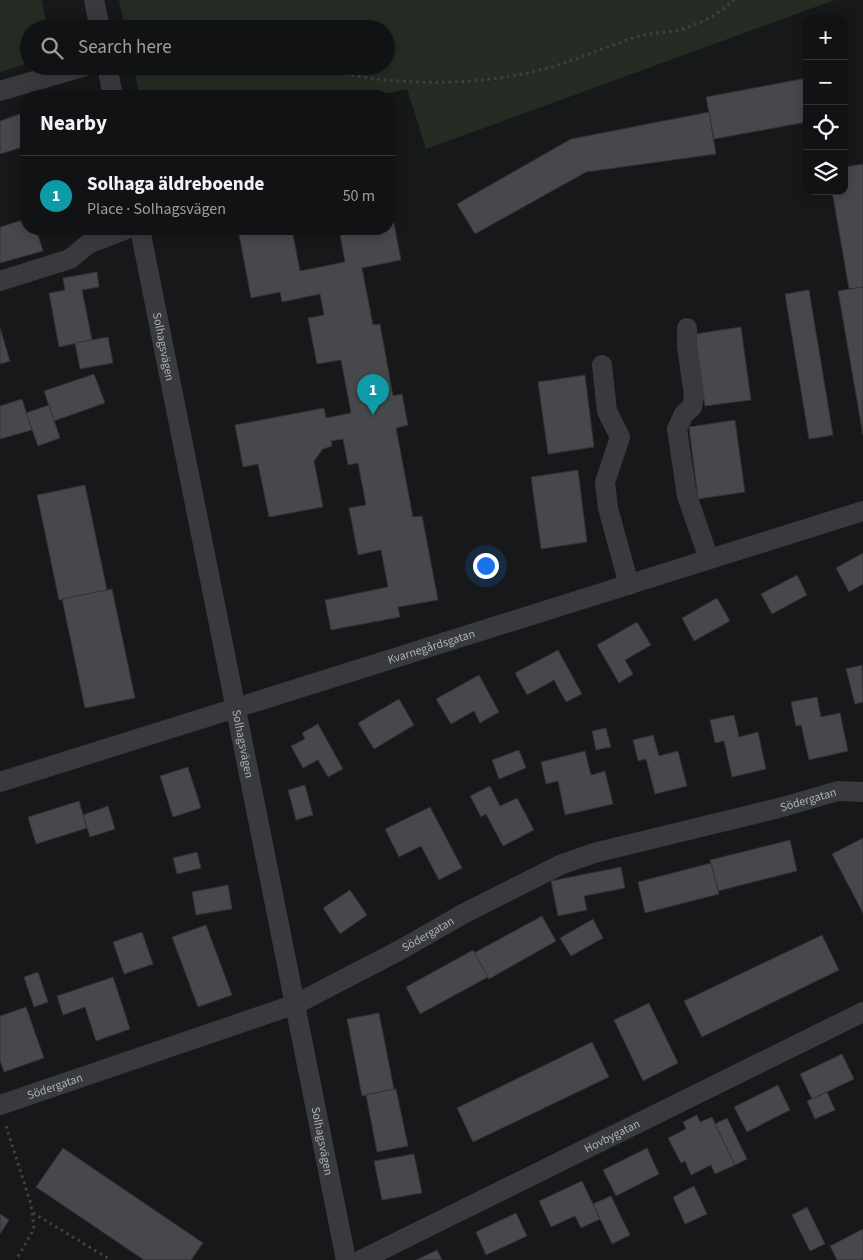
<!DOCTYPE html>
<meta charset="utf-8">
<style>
:root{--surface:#111213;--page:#1e2021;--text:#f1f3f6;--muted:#9c9ea0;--line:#303233;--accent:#e3a046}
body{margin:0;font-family:"Source Sans 3",sans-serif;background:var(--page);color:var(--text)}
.controls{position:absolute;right:15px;top:15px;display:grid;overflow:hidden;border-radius:10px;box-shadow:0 2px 12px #0003}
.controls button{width:45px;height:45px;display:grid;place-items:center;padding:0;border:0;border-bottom:1px solid var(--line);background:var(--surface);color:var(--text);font:25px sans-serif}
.you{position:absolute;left:485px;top:565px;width:18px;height:18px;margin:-12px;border:4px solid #fff;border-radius:50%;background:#1a73e8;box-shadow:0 0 0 8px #1a73e833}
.badge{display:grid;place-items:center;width:32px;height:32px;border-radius:50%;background:var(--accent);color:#fff;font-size:16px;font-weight:700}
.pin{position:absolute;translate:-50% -41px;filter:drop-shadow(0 1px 2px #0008)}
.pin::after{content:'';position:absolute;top:26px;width:18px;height:15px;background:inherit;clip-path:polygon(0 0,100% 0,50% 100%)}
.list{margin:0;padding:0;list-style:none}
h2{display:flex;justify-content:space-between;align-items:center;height:65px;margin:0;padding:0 20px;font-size:21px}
h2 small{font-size:16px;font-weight:400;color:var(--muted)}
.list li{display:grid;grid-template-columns:32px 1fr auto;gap:15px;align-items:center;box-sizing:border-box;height:80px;padding:0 20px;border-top:1px solid var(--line)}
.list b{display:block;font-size:19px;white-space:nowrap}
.list p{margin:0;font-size:16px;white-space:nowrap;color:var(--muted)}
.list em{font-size:16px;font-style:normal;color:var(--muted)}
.icon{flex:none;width:28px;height:28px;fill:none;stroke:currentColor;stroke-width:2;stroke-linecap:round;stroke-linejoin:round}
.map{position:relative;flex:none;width:863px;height:1260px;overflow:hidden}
.search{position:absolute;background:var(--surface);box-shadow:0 2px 12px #0003;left:20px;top:20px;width:375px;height:55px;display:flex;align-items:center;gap:12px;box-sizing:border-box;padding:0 18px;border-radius:28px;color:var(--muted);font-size:19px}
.panel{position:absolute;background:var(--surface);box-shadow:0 2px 12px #0003;left:20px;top:90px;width:375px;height:145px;border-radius:20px}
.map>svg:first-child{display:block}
.green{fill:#242c24}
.building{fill:#46484c;stroke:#323235}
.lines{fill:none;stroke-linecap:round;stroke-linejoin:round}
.path{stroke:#3f4145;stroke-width:3;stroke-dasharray:2.5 4;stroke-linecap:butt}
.minor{stroke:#393a3e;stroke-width:20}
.labels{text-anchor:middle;stroke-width:4.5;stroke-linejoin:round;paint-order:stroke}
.street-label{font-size:12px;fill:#abb0b8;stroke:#121314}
</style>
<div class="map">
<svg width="863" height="1260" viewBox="0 0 863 1260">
<rect width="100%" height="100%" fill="#171819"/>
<g class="green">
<polygon points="0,0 42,0 47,29 29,29 29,63 0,72"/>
<polygon points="119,0 835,0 426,149 407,89 373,96 140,96 133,66 386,66 386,29 125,29"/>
</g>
<g class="building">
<polygon points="807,78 807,122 714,139 706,97"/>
<polygon points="26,112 26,146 0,154 0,121"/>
<polygon points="709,112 716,154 586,172 475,234 457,204 571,139"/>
<polygon points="863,164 863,287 849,289 832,191 844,191 844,167"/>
<polygon points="389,197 401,260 362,268 373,325 380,324 393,396 402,394 408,425 396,428 413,517 422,516 438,600 398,607 400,617 331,630 325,600 388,587 381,550 358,555 349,508 366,505 358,463 348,465 343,439 331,441 332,446 323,449 314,461 323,507 269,517 258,464 243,467 235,425 324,408 326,418 351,413 341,360 317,364 308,318 324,315 320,294 282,302 280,292 251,298 238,229 292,229 300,271 345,262 339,229 389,229"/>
<polygon points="26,219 26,229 36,229 43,251 0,263 0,227"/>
<polygon points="36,229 55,229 38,234"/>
<polygon points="97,272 99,287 82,290 92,340 59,347 49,293 65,290 63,278"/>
<polygon points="863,287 863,435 838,291"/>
<polygon points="809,290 833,435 809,439 785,294"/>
<polygon points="741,327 751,400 705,406 695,334"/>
<polygon points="0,328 10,361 0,364"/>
<polygon points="108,337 113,363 80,369 75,343"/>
<polygon points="94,374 105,403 54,421 44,391"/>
<polygon points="585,375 594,447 548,454 538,382"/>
<polygon points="22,399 32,430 0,439 0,406"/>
<polygon points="49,405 60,438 38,446 26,413"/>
<polygon points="735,420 745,492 698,499 689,427"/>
<polygon points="578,470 587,542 541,549 531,477"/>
<polygon points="85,485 107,590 59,600 37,495"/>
<polygon points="863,553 863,584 849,592 836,568"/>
<polygon points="797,575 807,595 772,614 761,594"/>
<polygon points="112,589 135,698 85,708 62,599"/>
<polygon points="717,598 730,621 694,641 682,618"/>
<polygon points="637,622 651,645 625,660 633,674 619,683 597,645"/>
<polygon points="558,650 582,694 566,702 554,680 527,695 515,673"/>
<polygon points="862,665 863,702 855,704 846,669"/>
<polygon points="479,675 499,712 480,723 474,711 451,724 436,699"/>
<polygon points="817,697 821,717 840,713 848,751 809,760 801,725 796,726 791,702"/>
<polygon points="399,699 414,725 374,749 358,723"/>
<polygon points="734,715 739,737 758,732 766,769 732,777 724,741 715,743 710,720"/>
<polygon points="318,724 343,769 328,777 318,760 303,768 291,746 305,739 302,733"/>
<polygon points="606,728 611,747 596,750 592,731"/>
<polygon points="653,735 659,756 678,751 687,786 655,794 646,759 638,761 633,740"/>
<polygon points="519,750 526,768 499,779 492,760"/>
<polygon points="585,751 591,775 605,771 613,804 565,815 558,781 546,784 541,762"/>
<polygon points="188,767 201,808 173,817 160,776"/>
<polygon points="305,785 313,815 296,820 288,790"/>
<polygon points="490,786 500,806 517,798 534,830 503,846 486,814 481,817 470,796"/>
<polygon points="79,801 87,828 36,844 28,817"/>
<polygon points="108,806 115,829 90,837 83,815"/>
<polygon points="430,807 462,868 439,880 421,846 399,857 385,829"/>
<polygon points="863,838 863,913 832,854"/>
<polygon points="790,840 797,871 718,891 710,860"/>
<polygon points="197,852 201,868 177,874 173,858"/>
<polygon points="711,863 719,894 645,913 638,882"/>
<polygon points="621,867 625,888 584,896 587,910 558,916 551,881"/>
<polygon points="228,885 232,909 196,915 192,892"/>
<polygon points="350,890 367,915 340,934 323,908"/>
<polygon points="542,916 556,941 489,979 474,953"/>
<polygon points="593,919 603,938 571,956 560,938"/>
<polygon points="206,925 232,995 198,1007 172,937"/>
<polygon points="142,932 153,964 124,974 113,942"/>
<polygon points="822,935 839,970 702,1037 684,1001"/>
<polygon points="473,950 488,977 420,1014 406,987"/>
<polygon points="38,972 48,1002 34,1007 24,977"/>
<polygon points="113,977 130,1029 96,1041 85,1007 63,1015 57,996"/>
<polygon points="649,1003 678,1063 643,1081 614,1020"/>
<polygon points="26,1007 44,1058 4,1072 0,1061 0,1016"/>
<polygon points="379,1013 394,1089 362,1096 347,1019"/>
<polygon points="592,1042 609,1077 473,1142 457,1108"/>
<polygon points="842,1054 854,1079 812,1099 800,1074"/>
<polygon points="778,1085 790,1110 747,1132 734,1107"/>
<polygon points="394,1089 396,1089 408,1146 377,1152 366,1095"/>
<polygon points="827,1092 835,1110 815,1119 807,1101"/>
<polygon points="697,1115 700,1122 712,1117 735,1165 715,1174 711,1165 691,1175 685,1161 681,1163 668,1138 686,1129 683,1122"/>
<polygon points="727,1118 747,1159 735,1165 715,1124"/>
<polygon points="63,1148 203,1243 191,1260 144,1260 36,1187"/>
<polygon points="647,1148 659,1174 616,1196 603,1170"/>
<polygon points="414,1154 422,1193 382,1200 374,1161"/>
<polygon points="582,1181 600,1219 581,1228 575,1216 551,1227 539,1201"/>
<polygon points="694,1186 707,1214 685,1224 673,1197"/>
<polygon points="611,1196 630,1235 612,1244 593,1204"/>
<polygon points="807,1207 825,1244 810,1251 792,1215"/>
<polygon points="516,1213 527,1236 486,1255 476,1232"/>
<polygon points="0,1214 9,1220 0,1234"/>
<polygon points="863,1229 863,1260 837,1260 830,1246"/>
<polygon points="437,1250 442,1260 416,1260"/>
</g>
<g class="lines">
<g class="path">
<path d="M307 66C384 85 462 89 540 70 573 62 604 47 636 37 649 33 661 33 674 31 696 27 717 15 734 0"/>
<polyline points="6,1126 31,1204 34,1229 16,1260"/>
<polyline points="33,1213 111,1260"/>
</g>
<g class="minor">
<polyline points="94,0 100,29"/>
<polyline points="107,66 113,96"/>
<polyline points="0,91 86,66"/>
<path id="s1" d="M140 229 346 1260"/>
<polyline points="0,281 70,259 88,244 127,229"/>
<polyline points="687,328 687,347 694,395 692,407 684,414 677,429 687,496 709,559"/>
<polyline points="602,365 607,411 620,437 605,482 608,508 629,585"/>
<path id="s2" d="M0 782 863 511"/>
<path id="s3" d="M0 1105 296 1004 402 949 463 914 560 865 594 853 779 808 838 791 863 792"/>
<path id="s4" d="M361 1260 863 1012"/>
</g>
</g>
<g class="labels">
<g class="street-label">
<text dy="4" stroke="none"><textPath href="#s1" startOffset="120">Solhagsvägen</textPath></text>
<text dy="4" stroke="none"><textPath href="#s2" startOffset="452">Kvarnegårdsgatan</textPath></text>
<text dy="4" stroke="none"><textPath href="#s1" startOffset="525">Solhagsvägen</textPath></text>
<text dy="4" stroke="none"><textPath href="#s3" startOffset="868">Södergatan</textPath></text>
<text dy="4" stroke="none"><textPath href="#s3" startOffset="462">Södergatan</textPath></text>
<text dy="4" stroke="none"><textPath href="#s3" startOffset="58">Södergatan</textPath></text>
<text dy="4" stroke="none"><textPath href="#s4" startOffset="280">Hovbygatan</textPath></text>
<text dy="4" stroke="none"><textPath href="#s1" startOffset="930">Solhagsvägen</textPath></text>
</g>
</g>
</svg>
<div class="controls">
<button>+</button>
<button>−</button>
<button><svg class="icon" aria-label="locate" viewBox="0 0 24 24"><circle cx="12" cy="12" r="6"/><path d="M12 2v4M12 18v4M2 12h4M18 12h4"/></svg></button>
<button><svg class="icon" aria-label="layers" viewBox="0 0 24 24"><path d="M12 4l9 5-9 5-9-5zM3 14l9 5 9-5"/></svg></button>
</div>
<div class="you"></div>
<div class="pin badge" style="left:373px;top:415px;background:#0f9aa8">1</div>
<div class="search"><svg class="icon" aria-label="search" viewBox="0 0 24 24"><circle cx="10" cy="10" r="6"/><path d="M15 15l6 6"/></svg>Search here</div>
<section class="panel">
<h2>Nearby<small></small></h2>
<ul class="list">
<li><span class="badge" style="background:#0f9aa8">1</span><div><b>Solhaga äldreboende</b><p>Place · Solhagsvägen</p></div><em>50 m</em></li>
</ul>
</section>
</div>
